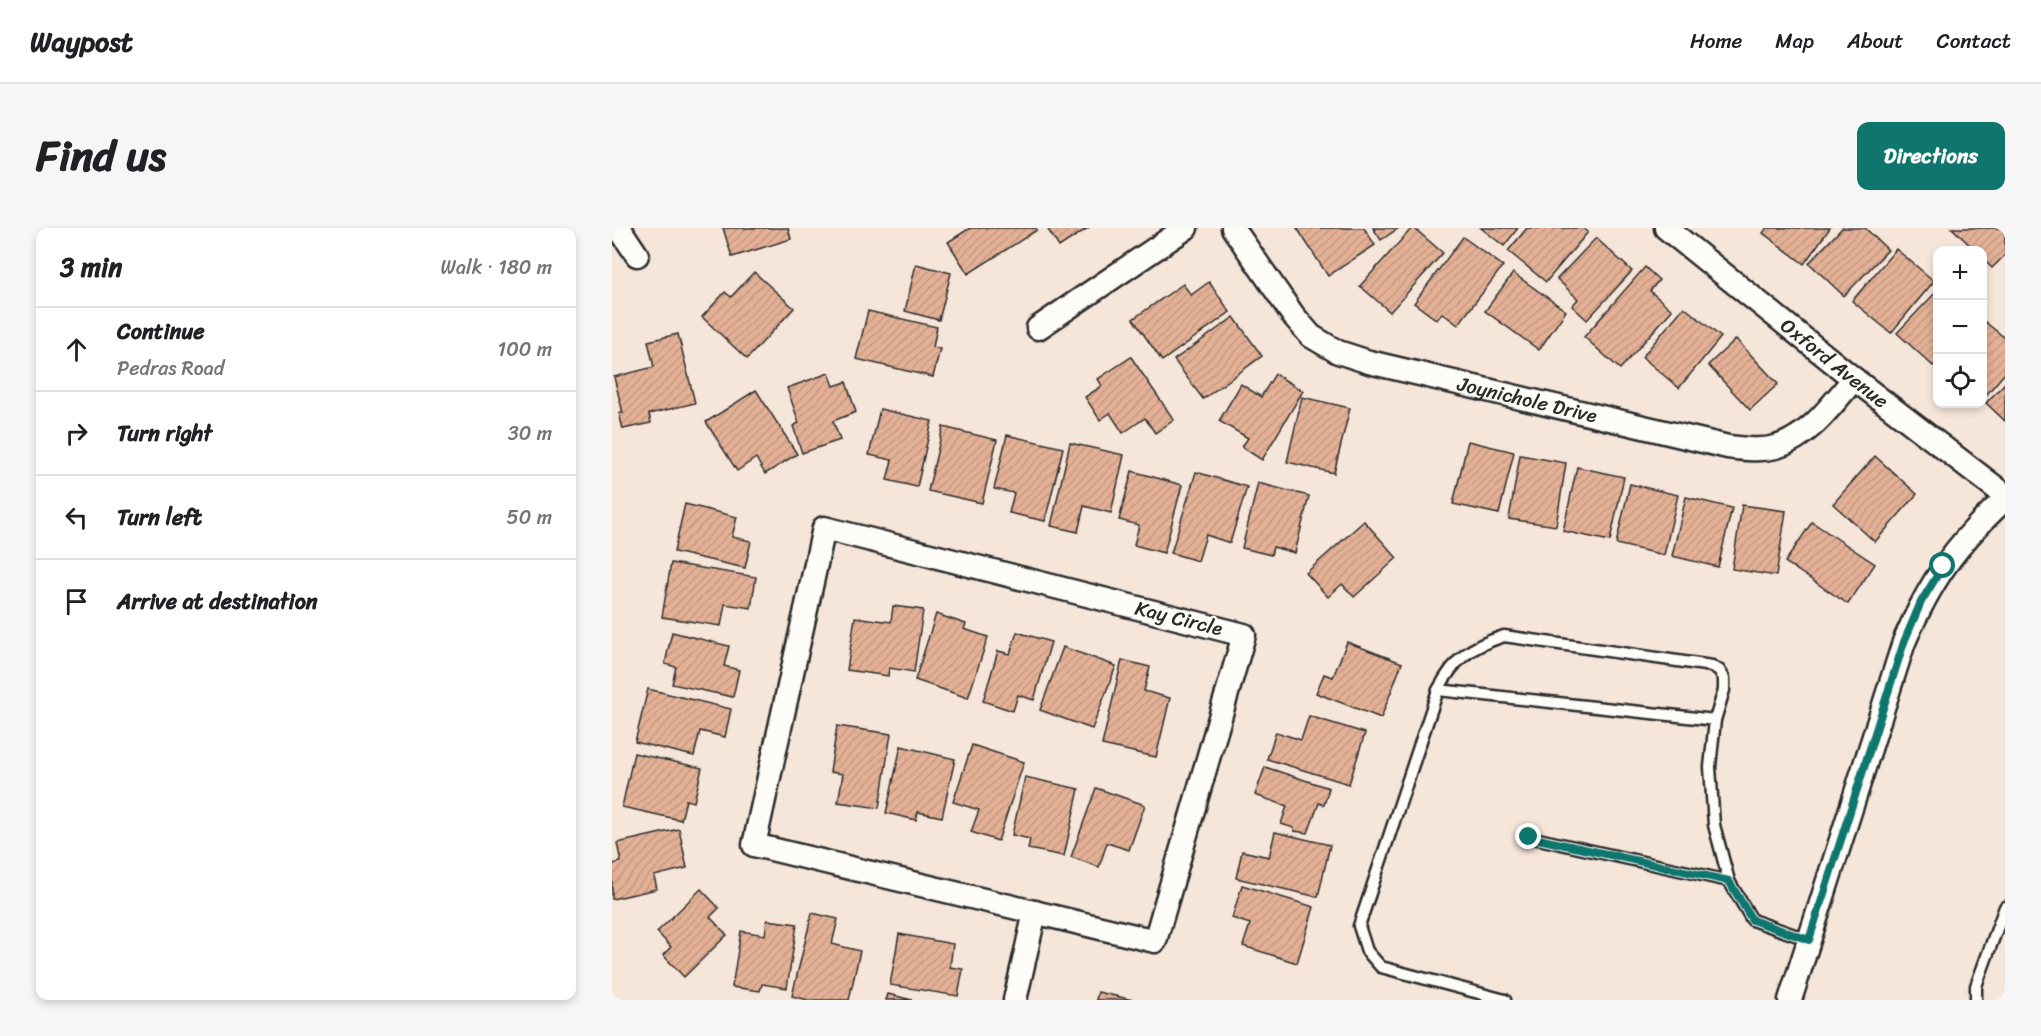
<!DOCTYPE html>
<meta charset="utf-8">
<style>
:root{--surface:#fff;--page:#f6f6f6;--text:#202124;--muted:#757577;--line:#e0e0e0;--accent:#0f766e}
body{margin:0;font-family:Sriracha,sans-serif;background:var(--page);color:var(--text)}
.controls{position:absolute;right:18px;top:18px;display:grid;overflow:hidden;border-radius:12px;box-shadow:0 3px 9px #0003}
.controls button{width:54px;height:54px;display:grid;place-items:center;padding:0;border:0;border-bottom:2px solid var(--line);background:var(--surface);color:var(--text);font:30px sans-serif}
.stop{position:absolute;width:18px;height:18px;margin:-14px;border:4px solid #0f766e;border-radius:50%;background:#fff}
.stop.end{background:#0f766e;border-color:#fff;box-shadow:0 2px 6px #0008}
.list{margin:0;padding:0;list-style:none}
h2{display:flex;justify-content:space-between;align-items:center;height:78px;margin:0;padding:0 24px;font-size:26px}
h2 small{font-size:20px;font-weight:400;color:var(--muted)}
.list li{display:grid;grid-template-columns:39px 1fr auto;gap:18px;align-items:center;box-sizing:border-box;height:84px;padding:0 24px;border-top:2px solid var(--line)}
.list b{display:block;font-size:22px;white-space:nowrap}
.list p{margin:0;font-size:20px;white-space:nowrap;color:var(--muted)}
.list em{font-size:20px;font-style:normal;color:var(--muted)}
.icon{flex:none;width:33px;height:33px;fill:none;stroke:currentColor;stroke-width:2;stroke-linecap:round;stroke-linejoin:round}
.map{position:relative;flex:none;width:1393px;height:772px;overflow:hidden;border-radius:12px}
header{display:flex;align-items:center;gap:36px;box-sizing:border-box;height:84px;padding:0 30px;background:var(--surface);border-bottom:2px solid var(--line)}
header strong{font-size:28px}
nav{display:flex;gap:33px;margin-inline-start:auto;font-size:21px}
.intro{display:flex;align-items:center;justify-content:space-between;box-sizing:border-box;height:144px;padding:0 36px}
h1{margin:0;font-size:42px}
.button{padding:15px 27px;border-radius:12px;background:var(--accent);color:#fff;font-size:21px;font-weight:700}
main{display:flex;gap:36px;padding:0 36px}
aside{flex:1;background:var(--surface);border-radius:12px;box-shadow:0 3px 9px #0003}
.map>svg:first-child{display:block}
.building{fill:url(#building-hatch);stroke:#2b2b2b;stroke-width:1.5}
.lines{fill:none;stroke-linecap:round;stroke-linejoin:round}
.lane-casing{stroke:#2b2b2b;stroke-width:15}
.street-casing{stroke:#2b2b2b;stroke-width:27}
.lane{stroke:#fdfcf7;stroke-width:10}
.street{stroke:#fdfcf7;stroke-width:22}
.route{stroke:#0f766e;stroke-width:8}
.labels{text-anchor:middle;stroke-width:4.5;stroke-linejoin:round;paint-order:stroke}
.street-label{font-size:20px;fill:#2b2b2b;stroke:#fdfcf7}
</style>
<header>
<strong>Waypost</strong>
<nav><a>Home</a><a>Map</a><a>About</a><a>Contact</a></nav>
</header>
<div class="intro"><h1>Find us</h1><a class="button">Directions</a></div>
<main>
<aside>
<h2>3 min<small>Walk · 180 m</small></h2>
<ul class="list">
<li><svg class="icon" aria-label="ahead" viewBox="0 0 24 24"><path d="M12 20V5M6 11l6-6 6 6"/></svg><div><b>Continue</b><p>Pedras Road</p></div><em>100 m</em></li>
<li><svg class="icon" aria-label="right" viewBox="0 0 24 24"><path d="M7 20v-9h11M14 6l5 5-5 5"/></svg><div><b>Turn right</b></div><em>30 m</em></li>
<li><svg class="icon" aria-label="left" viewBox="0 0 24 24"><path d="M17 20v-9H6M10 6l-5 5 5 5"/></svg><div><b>Turn left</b></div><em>50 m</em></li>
<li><svg class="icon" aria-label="arrive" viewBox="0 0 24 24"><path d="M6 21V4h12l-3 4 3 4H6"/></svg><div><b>Arrive at destination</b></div></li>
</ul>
</aside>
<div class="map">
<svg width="1393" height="772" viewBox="0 0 1393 772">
<defs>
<pattern id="building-hatch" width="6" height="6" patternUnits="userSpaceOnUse" patternTransform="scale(1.5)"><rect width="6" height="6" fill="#e4b196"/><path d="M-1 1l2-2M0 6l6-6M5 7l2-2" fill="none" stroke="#c49881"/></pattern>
</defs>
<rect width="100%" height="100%" fill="#f6e6da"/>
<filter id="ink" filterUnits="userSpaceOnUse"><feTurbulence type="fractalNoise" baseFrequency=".0167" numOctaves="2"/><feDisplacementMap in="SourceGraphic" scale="12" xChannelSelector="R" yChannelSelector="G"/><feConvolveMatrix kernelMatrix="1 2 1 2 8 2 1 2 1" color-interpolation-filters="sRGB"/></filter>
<g filter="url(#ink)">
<g class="building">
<polygon points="111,0 176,0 179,11 120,29"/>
<polygon points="358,0 424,0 425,2 356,46 336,14"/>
<polygon points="435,0 476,0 447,19"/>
<polygon points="685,0 752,0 763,17 716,48"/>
<polygon points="761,0 787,0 769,12"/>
<polygon points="800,0 802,0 831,25 778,84 748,58"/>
<polygon points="869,0 906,0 892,18"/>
<polygon points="915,0 971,0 976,4 934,54 896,23"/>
<polygon points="1155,0 1218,0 1192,36 1151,5"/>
<polygon points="1230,0 1253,0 1276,22 1232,68 1197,35"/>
<polygon points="1340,0 1393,0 1393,27 1380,40 1370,30 1370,22 1363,22"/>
<polygon points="851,9 891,38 846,97 830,85 825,92 802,75"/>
<polygon points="984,10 1020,43 975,92 960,78 966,71 945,51"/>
<polygon points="1284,21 1322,53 1279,105 1240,73"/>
<polygon points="304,36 339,45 327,92 293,83"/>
<polygon points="1033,39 1047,52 1038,63 1060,82 1008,141 972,109"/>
<polygon points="142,44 182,80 135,131 90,89 113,64 119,69"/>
<polygon points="901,45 954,83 927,122 873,83"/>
<polygon points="597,54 618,84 550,133 521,91 571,56 579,67"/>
<polygon points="1326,62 1326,133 1321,138 1285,105"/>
<polygon points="1072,79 1109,109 1067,160 1030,129"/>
<polygon points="256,83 325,99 321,119 328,121 321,149 244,131"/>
<polygon points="622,89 650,128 591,171 562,132"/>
<polygon points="1372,93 1393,110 1393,145 1370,172"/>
<polygon points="66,106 83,175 37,186 39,195 11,201 7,185 11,185 2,149 42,139 36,113"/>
<polygon points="1124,111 1166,156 1138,182 1096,137"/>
<polygon points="519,129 562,192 543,205 533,190 511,205 498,185 488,192 473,169 490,158 486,151"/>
<polygon points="217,145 222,158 234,154 244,184 221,193 228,212 190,225 181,198 187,195 175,160"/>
<polygon points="663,146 691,163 650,232 630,219 636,210 607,193 629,156 649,169"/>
<polygon points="1393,155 1393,193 1374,175"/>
<polygon points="144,162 185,226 153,246 144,230 125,243 94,194"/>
<polygon points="690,169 738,180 722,245 675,234"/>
<polygon points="268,181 320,193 305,259 275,252 280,232 257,227"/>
<polygon points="331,199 385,212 370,275 316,263"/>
<polygon points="395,207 451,220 433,293 397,285 402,265 382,261"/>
<polygon points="856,213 902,224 887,286 841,276"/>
<polygon points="458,215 512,227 499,285 472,278 466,304 439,298"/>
<polygon points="908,227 954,235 944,298 897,291"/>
<polygon points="1263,228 1305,266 1263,314 1221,276"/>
<polygon points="965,239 1012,249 998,313 951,303"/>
<polygon points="520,243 570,257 552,325 522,317 527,297 507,292"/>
<polygon points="584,244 635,259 618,315 594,307 586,333 559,325"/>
<polygon points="646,255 697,268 683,325 661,319 659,327 630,320"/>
<polygon points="1018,256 1066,267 1052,327 1004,316"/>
<polygon points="1074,269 1120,280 1106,339 1060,328"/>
<polygon points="73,276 125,289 120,309 139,313 133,340 62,324"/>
<polygon points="1130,277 1174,283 1164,348 1120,341"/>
<polygon points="752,293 785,330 742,369 730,356 716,369 694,345"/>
<polygon points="1200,294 1263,336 1236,376 1173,334"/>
<polygon points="59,335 144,349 139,380 113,376 109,398 50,389"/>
<polygon points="281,378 311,382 302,444 277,440 276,448 235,442 243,389 279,394"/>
<polygon points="324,386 354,396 352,401 376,409 356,470 303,452"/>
<polygon points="60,404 117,418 112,438 127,442 121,469 60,456 64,439 53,436"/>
<polygon points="405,404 439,414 422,472 406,467 401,483 371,473 386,423 398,426"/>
<polygon points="735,414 790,435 769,490 704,465 712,446 721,449"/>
<polygon points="451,419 504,438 480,501 428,482"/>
<polygon points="510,432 538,439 532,463 558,470 544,529 490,517"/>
<polygon points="36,461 119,481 113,509 88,503 82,528 23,514"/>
<polygon points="697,488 753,505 737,556 655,531 664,504 689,512"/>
<polygon points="225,498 279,506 267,580 226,574 231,546 218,544"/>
<polygon points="360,517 412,534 386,613 359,604 367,582 341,574"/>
<polygon points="289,518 343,531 330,589 306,584 304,592 274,585"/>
<polygon points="22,525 90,540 82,574 74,572 69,592 10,579"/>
<polygon points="653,539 717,560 712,577 707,575 696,605 682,603 682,600 669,596 675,578 643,567"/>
<polygon points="413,549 467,561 452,628 416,621 418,611 400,607"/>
<polygon points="484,560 533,577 517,622 495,615 487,639 459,629"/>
<polygon points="67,601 75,640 42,648 45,661 0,671 0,636 9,634 5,615"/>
<polygon points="663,604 718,617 706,669 624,650 630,623 657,629"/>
<polygon points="630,657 702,679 685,735 631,718 638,696 620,690"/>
<polygon points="89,661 107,680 98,689 115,707 72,749 51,727 59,719 45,704"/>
<polygon points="200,685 226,691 220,716 248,723 237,772 196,772 180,768"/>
<polygon points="155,692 185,696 175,760 150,756 148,763 120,759 129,703 153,707"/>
<polygon points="287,706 341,716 338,739 351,741 346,768 278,757"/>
<polygon points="486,764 521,772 484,772"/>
<polygon points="276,766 300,772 274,772"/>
</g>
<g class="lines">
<defs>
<g id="lane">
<polyline points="826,462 1103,492"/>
<polyline points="917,609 1117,653"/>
<path d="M893 772 769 739 755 723 747 698 826 462C843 430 858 419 892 408L1100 438 1107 442 1112 450V462L1103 492 1098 539 1102 597 1117 653 1140 692 1197 712"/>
<polyline points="1364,772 1364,758 1393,679"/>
</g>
<g id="street">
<polyline points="7,0 25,27"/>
<path id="s1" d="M621 0 681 87 699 108 726 124 757 134 1116 219C1132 221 1148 223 1164 219 1198 209 1220 176 1242 151"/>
<path id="s2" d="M1054 0 1242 151 1393 267"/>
<polyline points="426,100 574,0"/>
<polygon points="212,300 632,407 543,713 142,617"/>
<polyline points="403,772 423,684"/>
<path d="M1178 772 1292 414C1319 352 1343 317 1393 271"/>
</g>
</defs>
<use href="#lane" class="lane-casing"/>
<use href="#street" class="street-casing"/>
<use href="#lane" class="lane"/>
<use href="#street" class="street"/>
</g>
</g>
<g class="lines" filter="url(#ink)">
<polyline class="route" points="917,609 1117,653 1140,692 1197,712 1292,414 1309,374 1331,338"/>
</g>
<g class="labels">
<g class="street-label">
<text dy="7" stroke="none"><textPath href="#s2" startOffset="216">Oxford Avenue</textPath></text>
<text dy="7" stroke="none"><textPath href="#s1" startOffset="360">Joynichole Drive</textPath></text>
<text transform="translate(567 390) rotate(14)" y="7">Kay Circle</text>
</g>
</g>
</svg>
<div class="controls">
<button>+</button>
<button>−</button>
<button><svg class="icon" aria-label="locate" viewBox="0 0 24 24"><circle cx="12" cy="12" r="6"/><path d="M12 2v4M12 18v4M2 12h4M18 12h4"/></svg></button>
</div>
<div class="stop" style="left:1331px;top:338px"></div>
<div class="stop end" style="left:917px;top:609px"></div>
</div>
</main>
